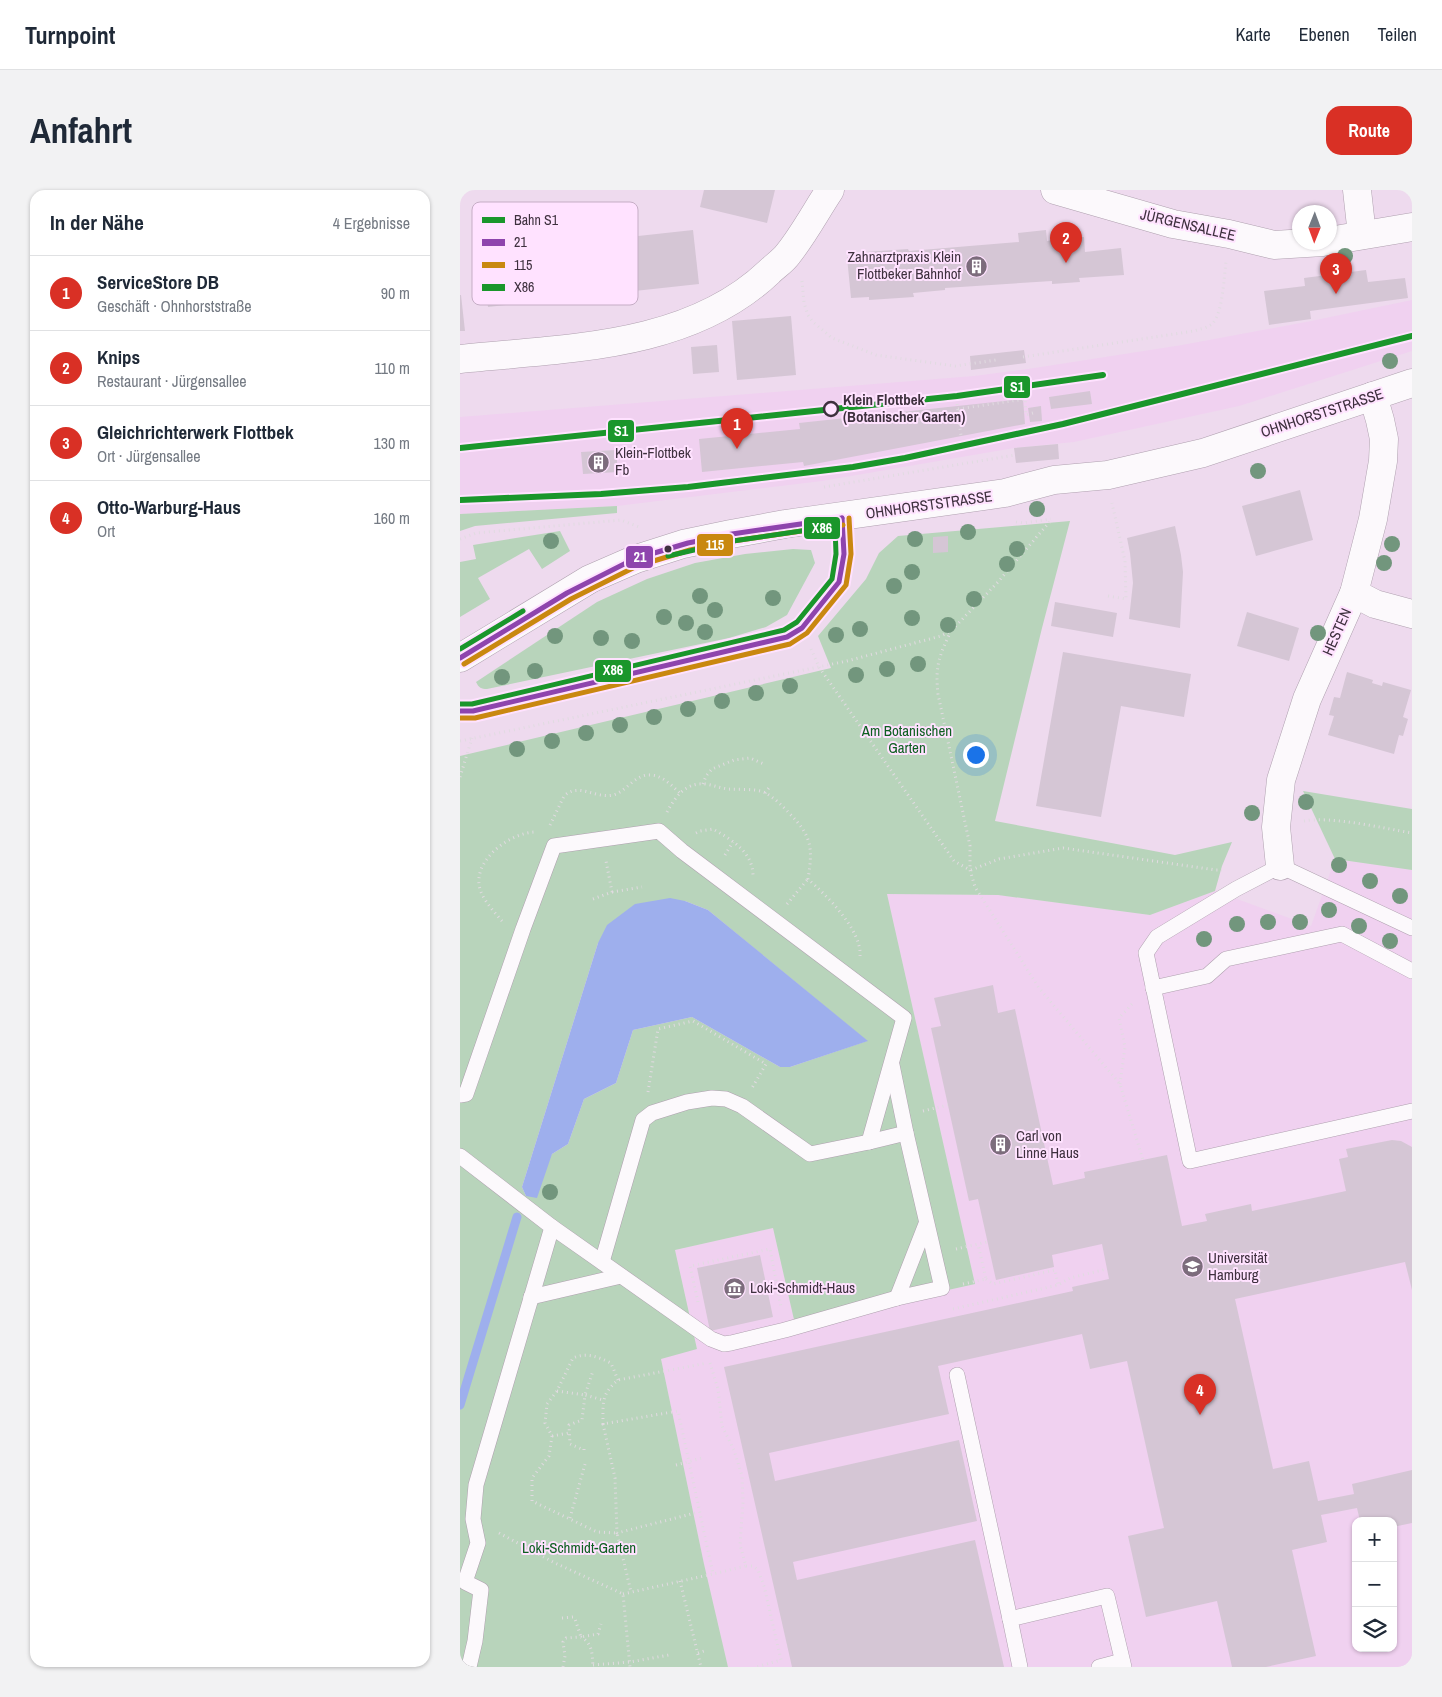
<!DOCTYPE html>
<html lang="de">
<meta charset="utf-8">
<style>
:root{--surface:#fff;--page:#f2f2f3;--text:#1f2937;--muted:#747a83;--line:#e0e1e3;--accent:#d93025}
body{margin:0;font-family:"Archivo Narrow",sans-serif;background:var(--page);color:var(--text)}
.controls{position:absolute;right:15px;bottom:15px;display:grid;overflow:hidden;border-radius:10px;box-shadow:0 1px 4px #0004}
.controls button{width:45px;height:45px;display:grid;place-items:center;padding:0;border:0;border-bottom:1px solid var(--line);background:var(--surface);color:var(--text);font:25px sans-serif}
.compass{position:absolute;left:832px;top:15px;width:45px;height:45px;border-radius:50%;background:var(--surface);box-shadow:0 1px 4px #0004;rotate:181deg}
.you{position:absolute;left:515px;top:564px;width:18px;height:18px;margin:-12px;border:4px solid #fff;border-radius:50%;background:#1a73e8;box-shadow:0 0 0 8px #1a73e833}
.badge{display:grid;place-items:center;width:32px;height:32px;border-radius:50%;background:var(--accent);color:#fff;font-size:16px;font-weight:700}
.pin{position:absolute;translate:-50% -41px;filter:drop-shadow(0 1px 2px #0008)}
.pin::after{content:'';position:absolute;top:26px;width:18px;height:15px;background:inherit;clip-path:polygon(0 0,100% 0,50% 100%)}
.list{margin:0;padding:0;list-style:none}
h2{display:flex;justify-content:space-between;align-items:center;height:65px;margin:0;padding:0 20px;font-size:21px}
h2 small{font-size:16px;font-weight:400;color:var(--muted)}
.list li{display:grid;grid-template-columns:32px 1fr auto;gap:15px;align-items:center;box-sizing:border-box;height:75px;padding:0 20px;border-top:1px solid var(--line)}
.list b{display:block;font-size:19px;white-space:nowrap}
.list p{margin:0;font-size:16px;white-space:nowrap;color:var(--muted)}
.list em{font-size:16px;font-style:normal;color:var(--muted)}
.icon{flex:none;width:28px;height:28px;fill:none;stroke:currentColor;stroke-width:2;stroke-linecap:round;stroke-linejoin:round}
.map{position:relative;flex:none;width:952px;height:1477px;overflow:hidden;border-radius:15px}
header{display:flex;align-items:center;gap:30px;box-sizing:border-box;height:70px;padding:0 25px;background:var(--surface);border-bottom:1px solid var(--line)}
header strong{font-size:24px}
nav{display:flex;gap:28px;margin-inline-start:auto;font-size:18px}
.intro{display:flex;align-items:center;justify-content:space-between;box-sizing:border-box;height:120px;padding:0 30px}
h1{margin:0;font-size:35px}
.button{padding:12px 22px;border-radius:15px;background:var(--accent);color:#fff;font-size:18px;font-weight:700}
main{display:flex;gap:30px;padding:0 30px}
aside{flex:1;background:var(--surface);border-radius:15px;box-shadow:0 1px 4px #0004}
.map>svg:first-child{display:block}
.built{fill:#f0d1f0;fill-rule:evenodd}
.green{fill:#b8d4bb;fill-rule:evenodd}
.water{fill:#9eafed}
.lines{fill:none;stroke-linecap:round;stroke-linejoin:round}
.stream{stroke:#9eafed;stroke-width:9}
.building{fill:#d5c6d5}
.service-casing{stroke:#afa0af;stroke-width:16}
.minor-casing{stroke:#afa0af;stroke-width:29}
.path{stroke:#e1dbe1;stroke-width:3;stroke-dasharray:1 4;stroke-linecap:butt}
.service{stroke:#fcf9fc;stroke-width:15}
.minor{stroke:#fcf9fc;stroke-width:28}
.bus-1-casing{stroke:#ffe2ff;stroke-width:9}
.bus-2-casing{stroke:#ffe2ff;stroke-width:9}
.bus-3-casing{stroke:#ffe2ff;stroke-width:9}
.bus-1{stroke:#8e44ad;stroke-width:5}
.bus-2{stroke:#c98810;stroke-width:5}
.bus-3{stroke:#1a962b;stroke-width:5}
.rail-1-casing{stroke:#ffe2ff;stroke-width:10}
.rail-1{stroke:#1a962b;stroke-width:6}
.tree{fill:#72967d}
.stop-dot{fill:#ffe2ff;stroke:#3e303e;stroke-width:2.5}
.bus-dot{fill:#3e303e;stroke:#ffe2ff;stroke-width:2}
.labels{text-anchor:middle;stroke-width:4;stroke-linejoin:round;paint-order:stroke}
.street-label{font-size:15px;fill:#3e303e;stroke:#ffe2ff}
.poi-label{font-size:15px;fill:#3e303e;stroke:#ffe2ff;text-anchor:start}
.stop-label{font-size:15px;font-weight:bold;fill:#3e303e;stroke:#ffe2ff;text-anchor:start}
.park-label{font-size:15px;fill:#0d5f20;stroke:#ffe2ff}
.key{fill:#ffe2ff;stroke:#c5adc5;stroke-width:1}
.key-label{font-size:14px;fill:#3e303e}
.line-badge{stroke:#ffe2ff;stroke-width:2}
.badge-label{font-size:14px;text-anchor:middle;font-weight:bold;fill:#fff}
</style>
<header>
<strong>Turnpoint</strong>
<nav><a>Karte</a><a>Ebenen</a><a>Teilen</a></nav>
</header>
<div class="intro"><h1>Anfahrt</h1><a class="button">Route</a></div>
<main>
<aside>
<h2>In der Nähe<small>4 Ergebnisse</small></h2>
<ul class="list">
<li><span class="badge">1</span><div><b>ServiceStore DB</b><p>Geschäft · Ohnhorststraße</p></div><em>90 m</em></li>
<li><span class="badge">2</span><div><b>Knips</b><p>Restaurant · Jürgensallee</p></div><em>110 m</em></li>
<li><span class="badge">3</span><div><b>Gleichrichterwerk Flottbek</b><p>Ort · Jürgensallee</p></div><em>130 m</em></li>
<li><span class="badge">4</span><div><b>Otto-Warburg-Haus</b><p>Ort</p></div><em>160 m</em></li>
</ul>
</aside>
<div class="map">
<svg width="952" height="1477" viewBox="0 0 952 1477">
<rect width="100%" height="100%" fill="#eedaee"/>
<g class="built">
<polygon points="952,110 952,161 779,216 614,252 554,258 362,291 157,316 0,324 0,227 514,186 568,179 722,155 851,131"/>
<path d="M875 669 952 680V1477H268L244 1374 201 1169 237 1158 215 1060 313 1038 335 1134 515 1094 427 704 538 705 690 725 755 701 851 736ZM896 1331H933V1458H896Z"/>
</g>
<g class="green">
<polygon points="157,316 157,323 15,336 0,341 0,324"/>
<path d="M610 331 582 438 535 631 715 665 772 652 762 676 755 701 690 725 538 705 427 704 515 1094 335 1134 313 1038 215 1060 237 1159 201 1169 244 1374 268 1477H0V566L371 478 358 446 406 389 419 363 438 346ZM225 711 248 720 407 851 330 877H320L232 827 173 840 156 893 124 909 108 954 92 964 66 1006 62 997 138 753Z"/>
<polygon points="100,341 110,361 82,379 69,359 18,388 30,409 0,427 0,372 16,369 13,355"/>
<path d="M333 359 351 360 355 373 327 425 306 437 269 448 27 499C21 499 19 498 16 492L137 412 187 389 235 373 285 364Z"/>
<polygon points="843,601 952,619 952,680 875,669"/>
</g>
<polygon class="water" points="210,708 225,711 248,720 408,851 330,877 320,877 232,827 173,840 156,893 124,909 108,954 92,964 77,1008 66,1006 62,997 138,753 147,735 175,714"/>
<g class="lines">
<polyline class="stream" points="0,1215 57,1027"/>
</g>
<g class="building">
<polygon points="244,0 315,0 307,33 240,17"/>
<polygon points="233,40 239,94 28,117 22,63"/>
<polygon points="586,40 587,51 593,50 592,46 611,44 611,48 624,47 625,62 661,58 664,85 619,88 620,92 592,94 592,91 485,98 485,100 453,103 454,107 409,110 409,107 391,108 387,67 405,66 405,62 448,59 449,61 559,52 558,43"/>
<polygon points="906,80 908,92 945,88 948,108 850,121 851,129 809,135 804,101 845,96 844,88"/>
<polygon points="0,105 1,105 5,141 0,141"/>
<polygon points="331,126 336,185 277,190 272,131"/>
<polygon points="257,155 259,182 233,184 231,157"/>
<polygon points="564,160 566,173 511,180 510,166"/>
<polygon points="630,201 632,214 591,219 589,207"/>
<polygon points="563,209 565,234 344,276 343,272 242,282 239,249 340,239 339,233"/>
<polygon points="581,216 582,231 570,232 568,218"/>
<polygon points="598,254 599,269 556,273 554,258"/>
<polygon points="156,260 158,282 123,284 121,262"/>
<polygon points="840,300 853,350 796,366 782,316"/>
<polygon points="715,336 721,365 723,382 720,438 669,429 673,393 670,363 667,348"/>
<polygon points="488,346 488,362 473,363 473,347"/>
<polygon points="595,412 657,423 653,447 591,436"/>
<polygon points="787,422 839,438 829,471 777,456"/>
<polygon points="603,462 731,484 724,527 661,516 641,627 576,616"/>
<polygon points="887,482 913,490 912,493 922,496 923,492 951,500 943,527 948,529 943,546 939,545 934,564 868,545 874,526 869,525 874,507 880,508"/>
<polygon points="533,795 538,823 555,819 593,995 625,988 624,982 707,965 722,1036 747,1031 745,1024 791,1014 792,1021 886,1001 879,969 888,967 886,959 932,950 941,951 952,957 952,1100 945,1072 775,1109 813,1279 849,1271 858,1311 894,1304 892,1294 952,1280 952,1333 933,1337 933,1331 900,1331 897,1318 861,1325 867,1352 832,1360 856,1466 806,1477 772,1477 757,1411 686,1427 668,1346 704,1338 667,1171 630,1179 622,1144 478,1176 489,1224 309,1263 315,1291 499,1250 517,1331 333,1372 337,1390 515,1350 544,1477 332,1477 264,1177 613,1101 612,1097 649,1089 642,1054 592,1065 594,1077 536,1090 518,1009 509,1011 471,838 481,836 474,808"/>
<polygon points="300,1065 313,1127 250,1141 237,1078"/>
</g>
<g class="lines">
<defs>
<g id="service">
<polyline points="0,521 13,521 327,447 342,438 379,392 384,364 382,328"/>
<polyline points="952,738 820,676 776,699 697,747 686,763 730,971 952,921"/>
<polyline points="693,798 747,786 766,769 882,744 952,781"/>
<polyline points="0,905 6,904 63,739 94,656 199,641 222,661 444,828 409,952 350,964 282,916 266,909 252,908 227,912 192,923 183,930 142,1072"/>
<polyline points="446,943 482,1098 437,1108 466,1034"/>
<polyline points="409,952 446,943 432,875"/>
<polyline points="0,966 92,1037 16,1295 13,1329 18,1353 5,1392 21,1400 15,1451 9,1477"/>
<polyline points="92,1037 251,1149 264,1154 271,1153 325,1140 437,1108"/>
<polyline points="71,1107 161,1086"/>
<polyline points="497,1185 550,1429"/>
<polyline points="560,1477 550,1429 647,1406 664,1477"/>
<polyline points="639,1477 662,1471"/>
</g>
<g id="minor">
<polyline points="595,0 713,34 769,44 814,55 863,52"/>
<polyline points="897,0 902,45"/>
<polyline points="869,51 952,37"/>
<path d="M0 169C105 158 228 159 309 82 315 76 323 71 328 64 344 44 356 21 370 0"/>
<polyline points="894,403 915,414 952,424"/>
<polyline points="0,468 130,389 176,369 223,354 271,344 325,334 545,303 594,290 648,285 743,263 952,193"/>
<polyline points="820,676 816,637 821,590 847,509 894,403 913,329 923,271 924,249 920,230 913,206"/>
</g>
</defs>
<use href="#service" class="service-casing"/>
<use href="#minor" class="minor-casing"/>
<g class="path">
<polyline points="342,91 344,113 348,125 353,132 372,148 416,165 495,176 536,170"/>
<path d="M563 167 734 141C740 139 747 138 752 134 763 124 764 86 766 72"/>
<polyline points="497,214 501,246"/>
<polyline points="498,219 565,209 566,225 573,223"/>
<polyline points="364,297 555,265"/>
<polyline points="556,332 564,333 591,329"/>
<polyline points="0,349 16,343 161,330 179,337"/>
<polyline points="648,406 666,409 665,371 652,313"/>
<path d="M491 441C479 466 475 476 478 504L510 656V680L515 697 579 798 660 894 683 970"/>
<polyline points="351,459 359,477 494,671 510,680"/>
<polyline points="0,551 387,471 481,446 491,441 538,392 592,329"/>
<polyline points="0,587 12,548"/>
<polyline points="243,594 246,586 252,579 274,570 290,568 304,574"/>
<polyline points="305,603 311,595"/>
<path d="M207 622C215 607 226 592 245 594 253 595 260 598 268 599 280 600 295 598 306 603 314 608 323 616 329 623 352 646 353 658 348 689 366 705 402 740 400 766"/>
<path d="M844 631C872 626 922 638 952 643"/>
<path d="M90 635 104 606C119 592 135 609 153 605 166 602 175 584 190 585 202 585 211 595 220 603"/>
<path d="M236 643 240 641 253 639C272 650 293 662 293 686"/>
<polyline points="265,665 273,652"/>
<polyline points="511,680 539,669 603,658 756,680 762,680"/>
<polyline points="152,702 182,697"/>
<polyline points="133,709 152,702 146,671"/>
<polyline points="327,714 348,689"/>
<path d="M42 731C35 723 25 712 21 702 9 672 50 642 76 642"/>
<polyline points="660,894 665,857 659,828 674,812"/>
<polyline points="188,902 198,839 233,831 306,874 292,898"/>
<polyline points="463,921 488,915"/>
<polyline points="496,1059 527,1052"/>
<polyline points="526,1089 533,1094 595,1080 598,1095"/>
<polyline points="503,1094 526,1089 518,1054"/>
<polyline points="238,1112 230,1076 310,1059 321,1117"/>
<polyline points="493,1119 598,1095 610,1088 647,1079"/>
<polyline points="250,1173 258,1199 262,1236 274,1260 282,1286 283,1312 280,1355 286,1376 253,1384"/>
<path d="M158 1190 151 1173C138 1167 127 1162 113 1168L97 1201 87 1214 85 1233 92 1246 89 1266 72 1288V1311L137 1342 157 1343 171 1402"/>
<polyline points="97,1201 125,1205 133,1181"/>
<polyline points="143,1234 155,1288 157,1343 239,1322"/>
<polyline points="92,1246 109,1243"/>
<polyline points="124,1259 124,1260 110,1254 109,1235 122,1230 125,1205 143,1210"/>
<polyline points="216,1275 242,1268"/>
<polyline points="110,1328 125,1274"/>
<polyline points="39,1343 95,1373 163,1404 170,1477"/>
<polyline points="286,1376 293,1376 298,1380 304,1396 321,1470 296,1477"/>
<polyline points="220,1391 241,1477"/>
<path d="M163 1404 253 1384 218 1221 143 1234C143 1213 141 1204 158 1190L247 1173"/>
<polyline points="102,1428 113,1427 115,1429 121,1447 138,1444 141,1434"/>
<polyline points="238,1463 247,1460"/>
<polyline points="133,1475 170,1472 209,1465"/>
<path d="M103 1477 105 1466 103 1452 106 1448 121 1447C133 1454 132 1464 133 1477"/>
</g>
<use href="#service" class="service"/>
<use href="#minor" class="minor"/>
<defs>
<g id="bus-1">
<polyline points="0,468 107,403 174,369 228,353 272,344 382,328"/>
<polyline points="0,521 13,521 327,447 342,438 379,392 384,364 382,328"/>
</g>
<g id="bus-2">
<polyline points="4,474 111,409 177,376 230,360 273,351 383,335"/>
<polyline points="0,528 15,528 330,454 347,443 386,395 391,364 389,328"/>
</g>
<g id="bus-3">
<polyline points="0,459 63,421"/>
<polyline points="0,514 12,514 324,440 337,432 372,389 376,364 375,336 273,351 208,366"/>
</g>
</defs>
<use href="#bus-1" class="bus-1-casing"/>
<use href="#bus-2" class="bus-2-casing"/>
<use href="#bus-3" class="bus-3-casing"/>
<use href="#bus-1" class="bus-1"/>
<use href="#bus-2" class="bus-2"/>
<use href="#bus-3" class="bus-3"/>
<defs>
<g id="rail-1">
<polyline points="0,258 497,206 643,185"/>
<polyline points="0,310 141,304 228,297 393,277 445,268 603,234 952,146"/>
</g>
</defs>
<use href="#rail-1" class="rail-1-casing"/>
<use href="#rail-1" class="rail-1"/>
</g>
<g class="tree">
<circle cx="885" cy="66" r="8"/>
<circle cx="930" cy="171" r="8"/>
<circle cx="798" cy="281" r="8"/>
<circle cx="577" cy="319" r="8"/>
<circle cx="508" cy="342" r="8"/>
<circle cx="455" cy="349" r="8"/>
<circle cx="91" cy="351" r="8"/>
<circle cx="932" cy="354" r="8"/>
<circle cx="557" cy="359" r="8"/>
<circle cx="924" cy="373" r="8"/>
<circle cx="547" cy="374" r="8"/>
<circle cx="452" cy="382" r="8"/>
<circle cx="434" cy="396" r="8"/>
<circle cx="240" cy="406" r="8"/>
<circle cx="313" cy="408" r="8"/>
<circle cx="514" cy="409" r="8"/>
<circle cx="255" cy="420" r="8"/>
<circle cx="204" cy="427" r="8"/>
<circle cx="452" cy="428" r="8"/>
<circle cx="226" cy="433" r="8"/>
<circle cx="488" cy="435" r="8"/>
<circle cx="400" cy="439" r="8"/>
<circle cx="245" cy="442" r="8"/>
<circle cx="858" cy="443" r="8"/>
<circle cx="376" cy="445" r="8"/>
<circle cx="95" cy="446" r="8"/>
<circle cx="141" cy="448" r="8"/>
<circle cx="172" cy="451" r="8"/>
<circle cx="458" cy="474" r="8"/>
<circle cx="427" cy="479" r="8"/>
<circle cx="75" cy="481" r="8"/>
<circle cx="396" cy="485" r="8"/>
<circle cx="42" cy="487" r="8"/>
<circle cx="330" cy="496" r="8"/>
<circle cx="296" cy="503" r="8"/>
<circle cx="262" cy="511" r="8"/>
<circle cx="228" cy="519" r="8"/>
<circle cx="194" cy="527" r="8"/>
<circle cx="160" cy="535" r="8"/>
<circle cx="126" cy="543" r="8"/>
<circle cx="92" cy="551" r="8"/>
<circle cx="57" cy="559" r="8"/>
<circle cx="846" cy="612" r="8"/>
<circle cx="792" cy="623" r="8"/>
<circle cx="879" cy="675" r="8"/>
<circle cx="910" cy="691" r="8"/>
<circle cx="940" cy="706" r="8"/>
<circle cx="869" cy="720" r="8"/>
<circle cx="808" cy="732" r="8"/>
<circle cx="840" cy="732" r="8"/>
<circle cx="777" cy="734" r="8"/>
<circle cx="899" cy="736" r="8"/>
<circle cx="744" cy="749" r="8"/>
<circle cx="930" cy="751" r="8"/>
<circle cx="90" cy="1002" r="8"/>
</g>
<defs>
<symbol id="building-disc" viewBox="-11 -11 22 22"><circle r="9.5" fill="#7c6c7c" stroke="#ffe2ff"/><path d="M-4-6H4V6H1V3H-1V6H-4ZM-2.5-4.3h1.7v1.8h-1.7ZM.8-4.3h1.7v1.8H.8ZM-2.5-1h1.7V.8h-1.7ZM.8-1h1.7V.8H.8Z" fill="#fff"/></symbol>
<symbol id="university-disc" viewBox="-11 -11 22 22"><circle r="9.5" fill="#7c6c7c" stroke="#ffe2ff"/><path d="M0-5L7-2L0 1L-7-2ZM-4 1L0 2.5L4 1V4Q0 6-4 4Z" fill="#fff"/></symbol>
<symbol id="museum-disc" viewBox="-11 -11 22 22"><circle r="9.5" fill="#7c6c7c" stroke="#ffe2ff"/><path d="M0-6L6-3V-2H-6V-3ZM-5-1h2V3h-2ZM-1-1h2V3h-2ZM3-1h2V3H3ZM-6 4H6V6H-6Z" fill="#fff"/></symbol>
</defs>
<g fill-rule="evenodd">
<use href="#building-disc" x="504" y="64" width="25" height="25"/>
<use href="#building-disc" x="126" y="260" width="25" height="25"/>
<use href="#building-disc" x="528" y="942" width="25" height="25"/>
<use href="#university-disc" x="720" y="1064" width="25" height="25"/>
<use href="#museum-disc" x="262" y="1086" width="25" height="25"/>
</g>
<circle class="stop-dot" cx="371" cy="219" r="7"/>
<circle class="bus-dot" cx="208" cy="359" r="4.5"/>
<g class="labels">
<g class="street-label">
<text transform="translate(728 35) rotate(13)" y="5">JÜRGENSALLEE</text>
<text transform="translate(862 223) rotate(-18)" y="5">OHNHORSTSTRASSE</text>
<text transform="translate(469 315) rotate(-8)" y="5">OHNHORSTSTRASSE</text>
<text transform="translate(877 442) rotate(-66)" y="5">HESTEN</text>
</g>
<g class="poi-label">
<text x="501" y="72" text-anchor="end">Zahnarztpraxis Klein<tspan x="501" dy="17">Flottbeker Bahnhof</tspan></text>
<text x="155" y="268">Klein-Flottbek<tspan x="155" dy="17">Fb</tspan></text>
<text x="556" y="951">Carl von<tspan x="556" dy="17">Linne Haus</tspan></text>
<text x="748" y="1073">Universität<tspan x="748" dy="17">Hamburg</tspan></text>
<text x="290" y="1103">Loki-Schmidt-Haus</text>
</g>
<g class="stop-label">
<text x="383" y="215">Klein Flottbek<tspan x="383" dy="17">(Botanischer Garten)</tspan></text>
</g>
<g class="park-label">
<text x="447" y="546">Am Botanischen<tspan x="447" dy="17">Garten</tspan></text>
<text x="119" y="1363">Loki-Schmidt-Garten</text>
</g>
</g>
<rect x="12" y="12" width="166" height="103" rx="8" class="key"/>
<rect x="22" y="27" width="23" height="6" fill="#1a962b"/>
<rect x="22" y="49" width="23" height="7" fill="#8e44ad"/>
<rect x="22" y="72" width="23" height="6" fill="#c98810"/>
<rect x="22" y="94" width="23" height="7" fill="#1a962b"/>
<g class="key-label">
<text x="54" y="35">Bahn S1</text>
<text x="54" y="57">21</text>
<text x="54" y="80">115</text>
<text x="54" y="102">X86</text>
</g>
<g class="line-badge">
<rect x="543" y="185" width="28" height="24" rx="5" fill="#1a962b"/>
<rect x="147" y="229" width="28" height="24" rx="5" fill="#1a962b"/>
<rect x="343" y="326" width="38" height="24" rx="5" fill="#1a962b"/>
<rect x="236" y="343" width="38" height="24" rx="5" fill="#c98810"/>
<rect x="165" y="355" width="29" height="24" rx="5" fill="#8e44ad"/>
<rect x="134" y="469" width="38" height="24" rx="5" fill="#1a962b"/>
</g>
<g class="badge-label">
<text x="557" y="202">S1</text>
<text x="161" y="246">S1</text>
<text x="362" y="343">X86</text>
<text x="255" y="360">115</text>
<text x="180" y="372">21</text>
<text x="153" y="485">X86</text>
</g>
</svg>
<div class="controls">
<button>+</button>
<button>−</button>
<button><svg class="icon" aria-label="layers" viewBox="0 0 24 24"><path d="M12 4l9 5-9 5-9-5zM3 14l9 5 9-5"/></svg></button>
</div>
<svg class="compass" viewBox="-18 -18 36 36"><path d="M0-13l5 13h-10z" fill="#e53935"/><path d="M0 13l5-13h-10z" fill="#747a83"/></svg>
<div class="you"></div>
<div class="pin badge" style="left:277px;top:259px">1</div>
<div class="pin badge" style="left:606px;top:73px">2</div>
<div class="pin badge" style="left:876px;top:104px">3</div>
<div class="pin badge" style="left:740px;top:1225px">4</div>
</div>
</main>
